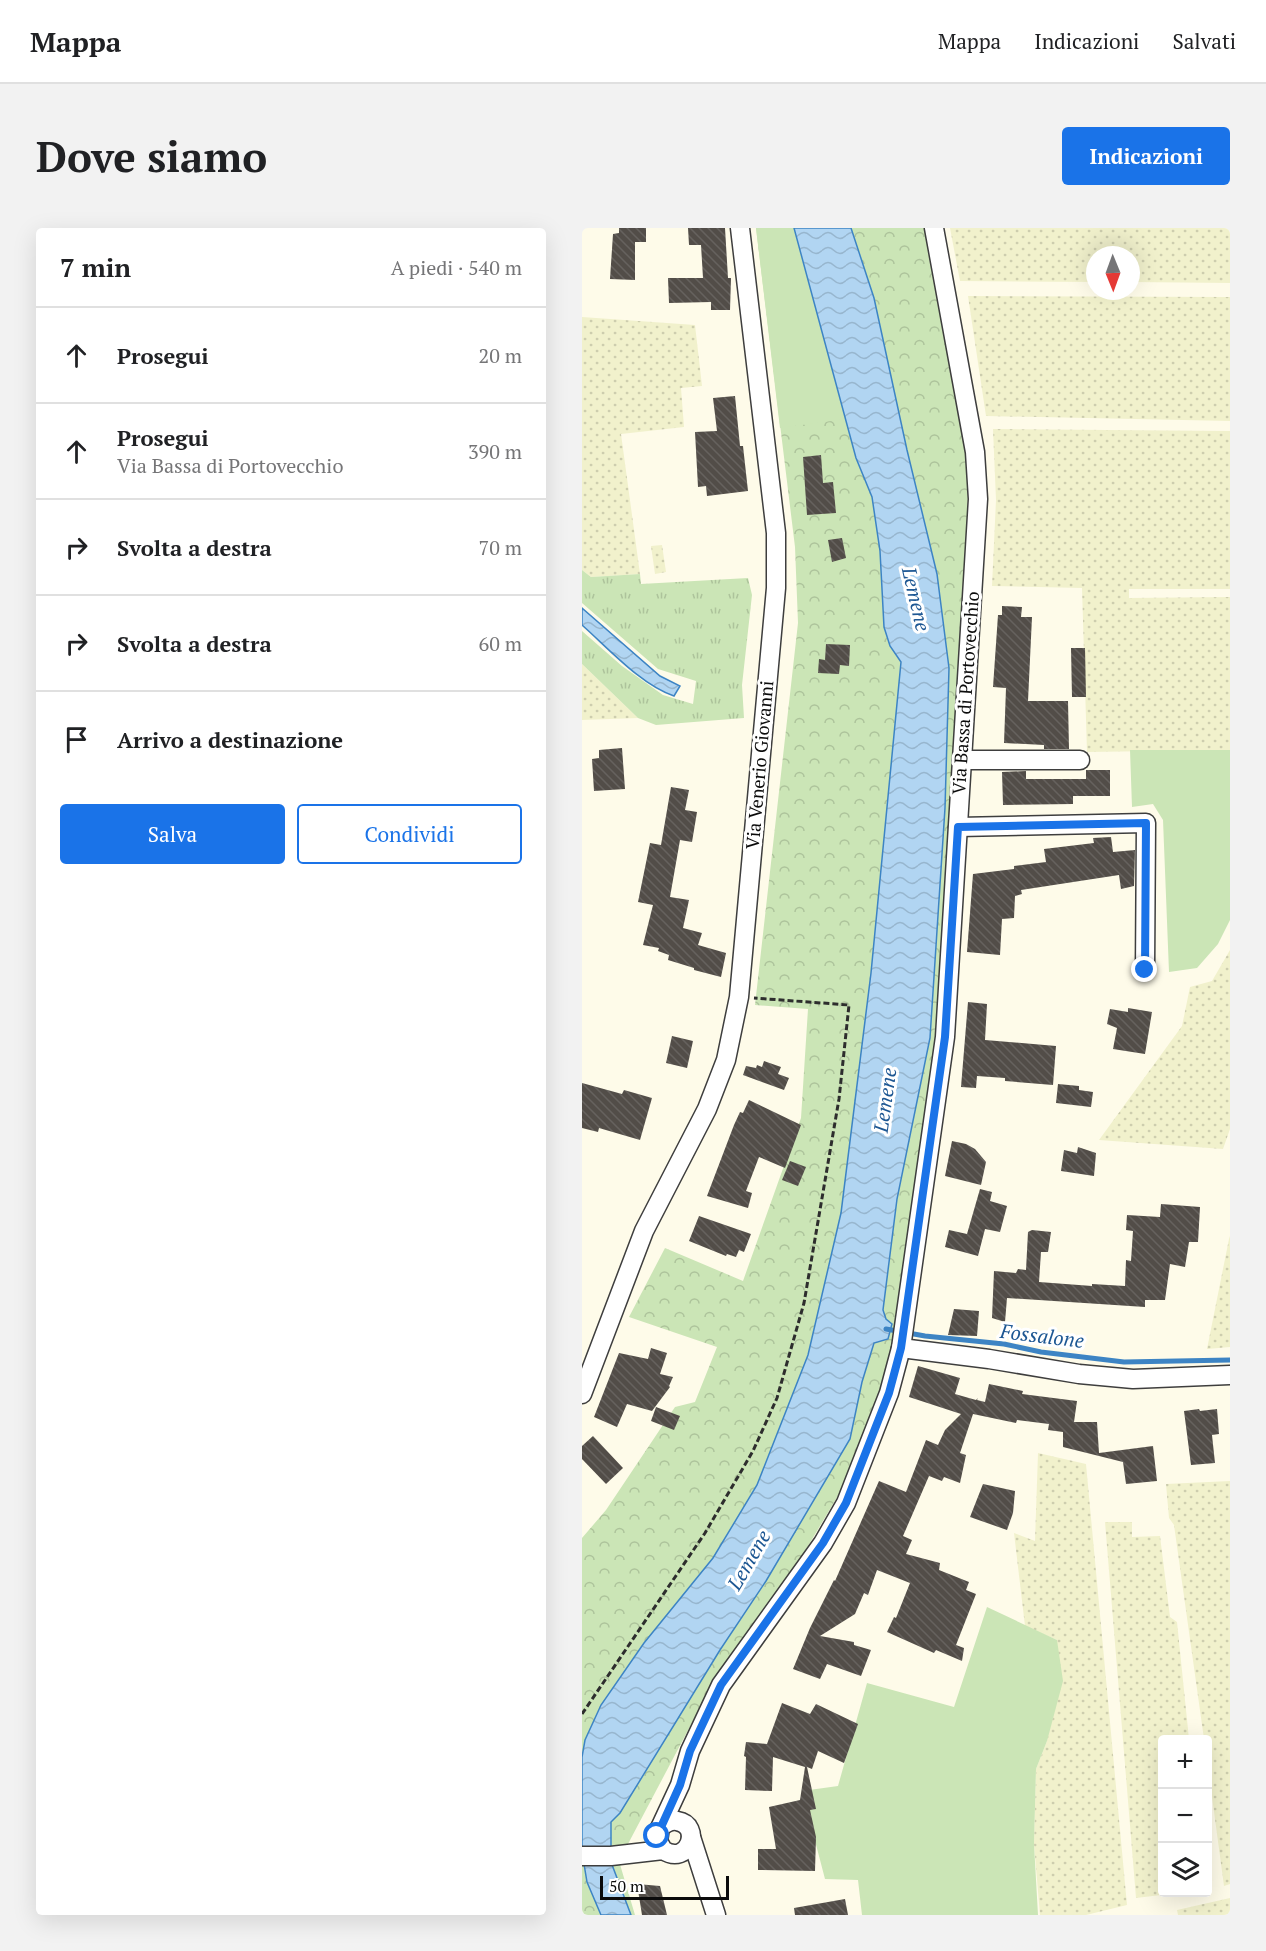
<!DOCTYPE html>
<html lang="it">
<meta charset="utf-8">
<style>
:root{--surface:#fff;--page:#f2f2f2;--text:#202124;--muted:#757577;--line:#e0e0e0;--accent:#1a73e8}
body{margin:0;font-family:"PT Serif",serif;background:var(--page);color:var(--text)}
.controls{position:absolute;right:18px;bottom:18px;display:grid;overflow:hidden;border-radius:6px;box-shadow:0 6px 24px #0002}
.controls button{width:54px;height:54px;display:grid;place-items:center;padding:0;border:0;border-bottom:2px solid var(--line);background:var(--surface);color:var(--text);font:30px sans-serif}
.compass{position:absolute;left:504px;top:18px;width:54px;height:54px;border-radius:50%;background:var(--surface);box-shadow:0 6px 24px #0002;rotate:179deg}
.scale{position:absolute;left:18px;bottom:15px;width:129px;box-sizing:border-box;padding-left:6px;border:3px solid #0b0b0b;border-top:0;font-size:16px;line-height:21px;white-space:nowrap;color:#0b0b0b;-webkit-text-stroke:4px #fff;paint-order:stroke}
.stop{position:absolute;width:18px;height:18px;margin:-14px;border:4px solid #1a73e8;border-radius:50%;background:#fff}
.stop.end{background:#1a73e8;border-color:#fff;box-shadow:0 2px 6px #0008}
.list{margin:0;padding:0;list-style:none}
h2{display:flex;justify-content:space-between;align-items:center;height:78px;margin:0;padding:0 24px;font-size:26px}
h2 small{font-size:20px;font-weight:400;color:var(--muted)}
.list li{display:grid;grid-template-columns:39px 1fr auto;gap:18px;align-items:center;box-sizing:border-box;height:96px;padding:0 24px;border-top:2px solid var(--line)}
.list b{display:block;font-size:22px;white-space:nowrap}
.list p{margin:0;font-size:20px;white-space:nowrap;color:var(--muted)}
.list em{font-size:20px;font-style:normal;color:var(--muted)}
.actions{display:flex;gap:12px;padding:18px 24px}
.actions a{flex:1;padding:14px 0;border:2px solid var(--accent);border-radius:6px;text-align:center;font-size:21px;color:var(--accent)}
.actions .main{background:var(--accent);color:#fff}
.icon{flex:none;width:33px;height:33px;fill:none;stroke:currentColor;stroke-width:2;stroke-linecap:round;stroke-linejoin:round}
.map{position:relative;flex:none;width:648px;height:1687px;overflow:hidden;border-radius:6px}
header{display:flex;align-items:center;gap:36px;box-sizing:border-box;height:84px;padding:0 30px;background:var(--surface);border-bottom:2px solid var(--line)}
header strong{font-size:28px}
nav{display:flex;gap:33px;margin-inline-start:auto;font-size:21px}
.intro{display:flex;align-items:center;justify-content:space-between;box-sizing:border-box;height:144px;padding:0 36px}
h1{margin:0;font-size:42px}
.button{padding:15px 27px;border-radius:6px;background:var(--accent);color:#fff;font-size:21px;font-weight:700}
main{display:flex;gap:36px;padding:0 36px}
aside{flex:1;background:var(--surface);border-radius:6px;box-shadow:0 6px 24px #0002}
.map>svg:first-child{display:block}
.farmland{fill:url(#farmland-dots)}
.grass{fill:url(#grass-tufts)}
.park{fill:url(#park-crowns)}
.garden{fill:#cbe5b6}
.water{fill:url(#water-waves);stroke:#3d84c4;stroke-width:1.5}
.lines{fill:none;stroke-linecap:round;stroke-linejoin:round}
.stream{stroke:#3d84c4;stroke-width:5}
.building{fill:url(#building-back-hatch)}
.minor-casing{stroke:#3e3e3e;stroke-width:21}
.path{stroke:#2d2d2d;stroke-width:3;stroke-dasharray:6 3;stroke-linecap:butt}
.minor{stroke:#fff;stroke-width:18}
.route{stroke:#1a73e8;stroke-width:8}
.labels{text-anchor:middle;stroke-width:6;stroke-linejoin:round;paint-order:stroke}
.street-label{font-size:18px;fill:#0b0b0b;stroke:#fff}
.water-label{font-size:20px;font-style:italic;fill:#1d5793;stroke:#fff}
</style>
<header>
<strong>Mappa</strong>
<nav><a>Mappa</a><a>Indicazioni</a><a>Salvati</a></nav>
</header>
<div class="intro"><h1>Dove siamo</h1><a class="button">Indicazioni</a></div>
<main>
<aside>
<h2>7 min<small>A piedi · 540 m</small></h2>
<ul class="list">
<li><svg class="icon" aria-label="ahead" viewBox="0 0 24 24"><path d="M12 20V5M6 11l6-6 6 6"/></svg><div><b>Prosegui</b></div><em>20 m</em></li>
<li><svg class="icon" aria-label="ahead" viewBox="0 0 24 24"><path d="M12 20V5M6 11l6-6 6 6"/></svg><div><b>Prosegui</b><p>Via Bassa di Portovecchio</p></div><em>390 m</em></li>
<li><svg class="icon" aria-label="right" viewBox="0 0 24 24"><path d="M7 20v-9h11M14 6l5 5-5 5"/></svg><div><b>Svolta a destra</b></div><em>70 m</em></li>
<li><svg class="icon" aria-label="right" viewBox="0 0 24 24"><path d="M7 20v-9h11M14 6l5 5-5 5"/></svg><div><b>Svolta a destra</b></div><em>60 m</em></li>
<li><svg class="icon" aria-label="arrive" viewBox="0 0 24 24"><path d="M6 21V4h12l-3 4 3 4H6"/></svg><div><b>Arrivo a destinazione</b></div></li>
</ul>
<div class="actions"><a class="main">Salva</a><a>Condividi</a></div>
</aside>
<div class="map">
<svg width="648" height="1687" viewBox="0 0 648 1687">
<defs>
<pattern id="farmland-dots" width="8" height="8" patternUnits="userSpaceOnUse" patternTransform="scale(1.5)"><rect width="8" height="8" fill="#f1f1cc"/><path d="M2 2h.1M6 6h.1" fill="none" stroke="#cdcdae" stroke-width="1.8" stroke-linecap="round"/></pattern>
<pattern id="grass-tufts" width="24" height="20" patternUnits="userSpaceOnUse" patternTransform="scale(1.5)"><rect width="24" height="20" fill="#cbe5b6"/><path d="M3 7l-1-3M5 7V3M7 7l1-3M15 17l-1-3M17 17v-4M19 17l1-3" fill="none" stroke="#adc39b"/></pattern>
<pattern id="park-crowns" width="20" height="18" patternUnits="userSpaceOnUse" patternTransform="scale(1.5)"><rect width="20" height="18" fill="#cbe5b6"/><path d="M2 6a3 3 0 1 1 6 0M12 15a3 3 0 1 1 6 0" fill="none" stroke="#adc39b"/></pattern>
<pattern id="water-waves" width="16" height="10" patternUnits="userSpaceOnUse" patternTransform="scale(1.5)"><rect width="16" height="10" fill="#b1d5f2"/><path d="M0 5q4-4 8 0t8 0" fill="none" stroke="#97b6ce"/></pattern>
<pattern id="building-back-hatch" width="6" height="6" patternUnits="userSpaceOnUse" patternTransform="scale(1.5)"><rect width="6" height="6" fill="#524d48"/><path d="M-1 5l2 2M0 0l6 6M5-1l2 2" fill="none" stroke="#66625e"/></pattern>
</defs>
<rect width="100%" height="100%" fill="#fefbe9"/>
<g class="farmland">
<polygon points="368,0 648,0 648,55 549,54 549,27 513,27 513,54 378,53"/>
<polygon points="386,68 648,69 648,193 404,188"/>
<polygon points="0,89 113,97 120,158 99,160 102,199 39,206 58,346 9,349 0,342"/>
<polygon points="411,201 648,203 648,361 547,361 547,370 648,369 648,522 505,524 500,360 410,358 414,272"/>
<polygon points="80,317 84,344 73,346 69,318"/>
<polygon points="0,436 56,490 0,492"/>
<polygon points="648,722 648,901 641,921 517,912 600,798 608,759 630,753"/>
<polygon points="648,1008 648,1119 625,1121 647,1011"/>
<polygon points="456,1225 504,1236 545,1677 504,1687 458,1687 452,1616 454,1541 465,1513 475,1412 443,1398 432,1305 453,1313"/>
<polygon points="648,1253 648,1656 642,1658 626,1539 626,1512 622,1511 592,1297 587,1290 584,1256"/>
<polygon points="523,1294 550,1294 550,1309 578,1308 588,1389 595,1394 607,1511 580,1512 580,1664 596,1665 554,1670"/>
<polygon points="648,1670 648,1687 596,1687 595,1682"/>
</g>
<polygon class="grass" points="0,342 9,349 58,346 59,356 166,350 170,367 160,457 162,490 74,497 56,490 0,436 0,403 40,438 81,467 111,476 114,453 76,441 0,375"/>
<polygon class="park" points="174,0 348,0 387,229 381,417 354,838 313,1112 296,1178 257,1266 201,1360 132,1453 37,1633 53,1687 0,1687 0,1310 24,1282 93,1179 113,1174 135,1119 47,1089 83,1020 161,1053 219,890 226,781 173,777 216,395 213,319"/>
<g class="garden">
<polygon points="174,0 212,0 264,191 198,200"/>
<polygon points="548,522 648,522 648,692 636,716 615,740 587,744 581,592 571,576 550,579"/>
<polygon points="405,1379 475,1412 481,1453 465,1513 454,1541 452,1616 456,1687 280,1687 276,1652 243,1651 220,1563 256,1558 285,1455 372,1479"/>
</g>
<g class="water">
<polygon points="212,0 269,0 292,70 325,222 355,346 367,440 363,580 348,810 315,971 301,1082 304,1091 310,1096 306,1111 292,1115 280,1154 268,1211 184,1353 138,1422 38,1585 29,1594 29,1634 49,1687 19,1687 5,1654 0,1624 0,1529 3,1512 19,1477 62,1415 131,1330 175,1257 226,1127 259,985 289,745 319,434 308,418 302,399 298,323 290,269 274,230"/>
<path d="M0 380 78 448 98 458 92 468C59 457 26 420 0 397Z"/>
</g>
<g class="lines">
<polyline class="stream" points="304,1101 343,1108 422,1116 459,1124 542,1134 648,1132"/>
</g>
<g class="building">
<polygon points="37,0 64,0 64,14 53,14 53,52 28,51 31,6 37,5"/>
<polygon points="106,0 143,0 146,50 149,50 148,82 129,82 129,74 87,75 86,50 121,50 119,17 107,17"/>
<polygon points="153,168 158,218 161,218 166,263 125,268 124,258 116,259 113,204 135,203 131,170"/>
<polygon points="239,227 241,255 251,254 254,285 225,287 221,229"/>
<polygon points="260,310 264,330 250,334 246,312"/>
<polygon points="420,378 440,379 439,389 450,389 446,473 486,473 487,521 462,521 462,517 422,515 424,460 411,459 416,387 420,387"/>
<polygon points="244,416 268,417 267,438 258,437 257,446 236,445 237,431 243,432"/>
<polygon points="489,420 503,420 504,469 490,469"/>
<polygon points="40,520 43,561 12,563 10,531 17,530 17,522"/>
<polygon points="504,542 528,542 528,568 491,568 491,576 421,577 420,544 444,543 444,551 504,551"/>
<polygon points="89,559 107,562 103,582 115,584 110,614 98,612 88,669 107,672 101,700 120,705 116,717 144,725 139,749 112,742 112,740 86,732 87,727 76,723 77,720 61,717 71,677 56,674 68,615 79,617"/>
<polygon points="529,609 531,624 553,622 552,658 539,661 537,647 439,662 440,666 433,668 432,690 420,691 418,727 385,724 391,646 432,641 432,638 464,634 462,621 512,615 511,610"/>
<polygon points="386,774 405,776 403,812 474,818 471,857 423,853 423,850 395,848 394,860 379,859"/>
<polygon points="546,780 570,784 563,826 531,821 535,800 525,796 528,781 546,784"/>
<polygon points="90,808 111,813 105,840 84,835"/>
<polygon points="182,833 199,839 196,846 207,850 202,862 161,847 164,838 174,840 175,837 180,839"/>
<polygon points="0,855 40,866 42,862 70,870 58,912 17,900 16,904 0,900"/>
<polygon points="476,856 497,858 497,862 511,864 509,879 474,875"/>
<polygon points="167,872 219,897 203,940 177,929 164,963 170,965 166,980 125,968 152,897 158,884 161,885"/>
<polygon points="370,913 384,916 393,921 404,934 399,957 363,948"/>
<polygon points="496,919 514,925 512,948 479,943 482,922 495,925"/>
<polygon points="208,933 224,939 216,958 200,952"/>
<polygon points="398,961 410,964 408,973 425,978 418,1004 403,1001 396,1028 363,1019 367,1002 385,1006"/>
<polygon points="579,976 618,979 616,1014 607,1014 603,1039 588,1036 583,1072 563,1072 563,1079 425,1070 423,1094 410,1090 412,1043 434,1045 436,1041 444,1042 446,1004 450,1002 469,1004 466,1024 459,1024 457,1054 510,1058 510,1056 543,1058 544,1032 549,1033 551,1003 544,1002 545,987 578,989"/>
<polygon points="117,988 169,1006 162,1024 157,1022 154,1029 145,1026 144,1028 107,1013"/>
<polygon points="372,1081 397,1083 395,1108 366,1107"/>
<polygon points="69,1120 85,1125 78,1146 91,1149 87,1158 88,1159 70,1183 45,1176 35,1199 12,1189 37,1125 66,1131"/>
<polygon points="336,1138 378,1150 373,1166 394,1172 396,1170 395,1172 403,1174 407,1156 441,1163 440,1166 495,1173 492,1194 515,1194 517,1225 571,1218 575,1253 544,1256 541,1234 481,1219 481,1204 466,1202 467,1196 435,1192 434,1195 391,1186 378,1225 384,1227 378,1255 362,1249 360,1253 347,1248 321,1308 330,1312 324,1326 358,1335 357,1342 387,1354 384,1362 394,1366 374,1417 382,1420 380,1433 354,1422 352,1425 305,1404 312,1389 314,1390 328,1355 295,1342 286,1367 282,1365 273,1386 238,1408 272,1414 272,1417 289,1422 279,1448 245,1436 238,1451 211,1441 228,1400 252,1352 253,1353 297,1253 324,1264 344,1212 356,1217 363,1202 379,1186 327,1169"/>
<polygon points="74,1179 98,1188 92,1202 69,1193"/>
<polygon points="617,1181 618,1183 635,1181 637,1206 630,1207 633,1235 609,1237 602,1183"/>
<polygon points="11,1208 41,1240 24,1256 0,1231 0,1218"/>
<polygon points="401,1256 433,1263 431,1285 425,1302 388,1289"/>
<polygon points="200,1475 228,1486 234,1476 276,1496 262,1535 236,1523 230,1541 225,1539 234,1581 228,1582 234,1609 233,1643 176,1642 176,1621 194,1621 187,1579 218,1572 223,1539 191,1529 190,1563 163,1562 164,1529 162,1528 164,1514 185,1516"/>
<polygon points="55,1656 78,1658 85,1687 60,1687"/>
<polygon points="263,1671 266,1687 213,1687 212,1680"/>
</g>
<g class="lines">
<defs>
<g id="minor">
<polyline points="380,532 498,532"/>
<polyline points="376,599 564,595 563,742"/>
<polyline points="319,1120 407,1131 497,1146 551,1151 648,1147"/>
<polyline points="0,1166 62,1003 125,881 144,832 157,769 194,360 194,305 158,0"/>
<polyline points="78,1600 98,1557 108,1523 139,1457 241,1315 264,1275 307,1165 319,1120 363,809 396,271 393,224 352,0"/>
<polyline points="109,1609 134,1687"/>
<path d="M0 1628H29L81 1622C107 1639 121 1597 95 1593 88 1592 83 1595 78 1600L76 1613 81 1622"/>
</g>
</defs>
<use href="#minor" class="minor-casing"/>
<polyline class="path" points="0,1486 123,1305 171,1223 195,1170 222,1075 257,871 267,777 172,770"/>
<use href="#minor" class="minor"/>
</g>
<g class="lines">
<polyline class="route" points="75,1608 98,1557 108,1523 139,1457 241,1315 264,1275 307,1165 319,1120 363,809 376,599 564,595 563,742"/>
</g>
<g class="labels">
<g class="street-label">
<text transform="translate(384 465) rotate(-86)" y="6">Via Bassa di Portovecchio</text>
<text transform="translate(178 537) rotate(-85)" y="6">Via Venerio Giovanni</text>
</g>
<g class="water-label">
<text transform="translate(334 371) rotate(77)" y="7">Lemene</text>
<text transform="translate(303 872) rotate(-82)" y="7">Lemene</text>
<text transform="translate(460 1108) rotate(7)" y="7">Fossalone</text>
<text transform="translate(167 1332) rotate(-60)" y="7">Lemene</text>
</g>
</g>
</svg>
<div class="controls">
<button>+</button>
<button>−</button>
<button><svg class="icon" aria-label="layers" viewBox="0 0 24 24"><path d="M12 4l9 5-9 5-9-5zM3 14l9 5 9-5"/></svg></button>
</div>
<svg class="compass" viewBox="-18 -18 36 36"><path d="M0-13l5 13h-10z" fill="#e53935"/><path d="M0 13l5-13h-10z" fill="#757577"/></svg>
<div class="scale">50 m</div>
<div class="stop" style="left:75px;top:1608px"></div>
<div class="stop end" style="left:563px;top:742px"></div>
</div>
</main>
